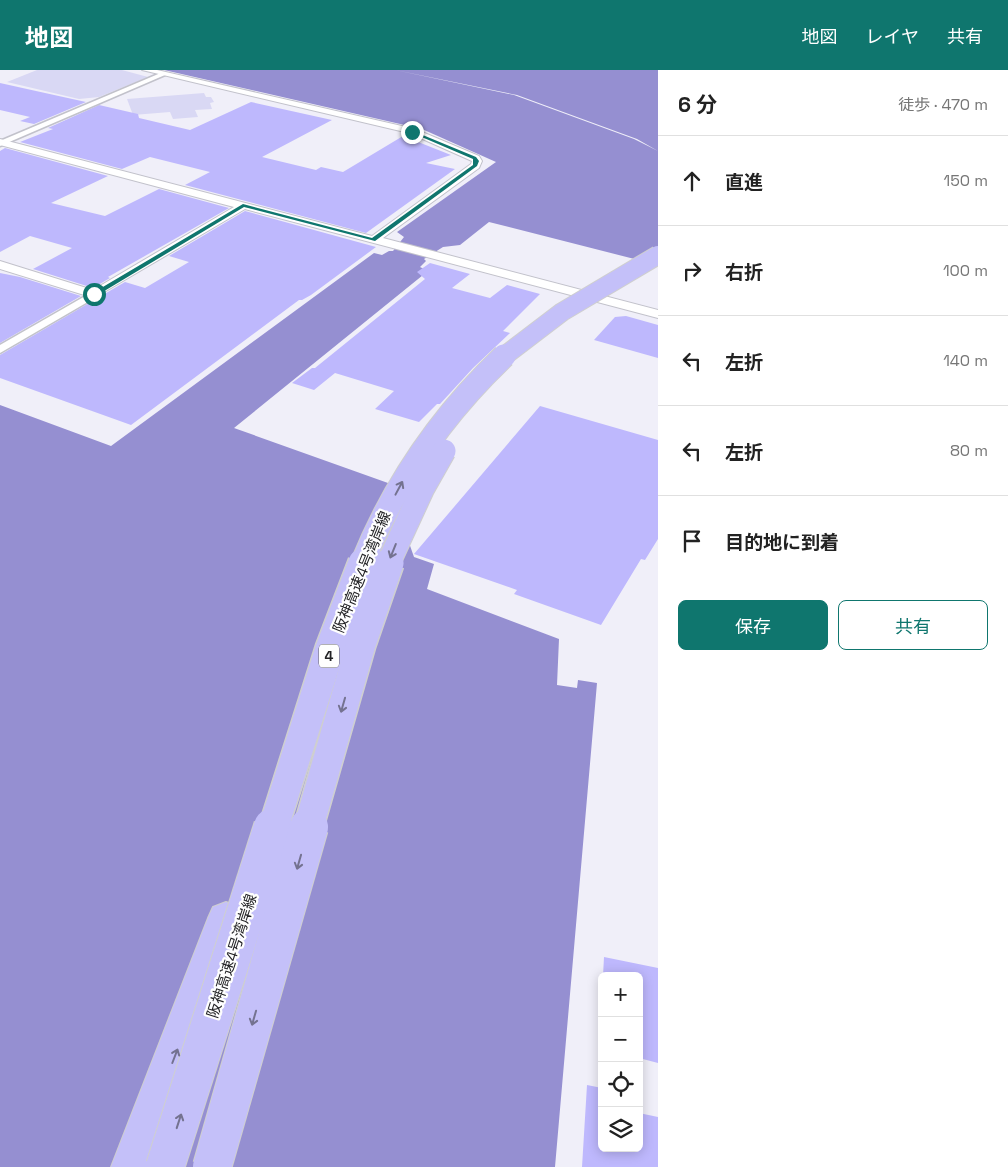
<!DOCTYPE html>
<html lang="ja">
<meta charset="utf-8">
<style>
:root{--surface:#fff;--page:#f6f6f6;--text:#222;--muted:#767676;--line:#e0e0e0;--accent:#0f766e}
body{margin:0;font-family:"Space Grotesk","Noto Sans JP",sans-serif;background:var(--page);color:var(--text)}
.controls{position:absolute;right:15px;bottom:15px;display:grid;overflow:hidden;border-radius:8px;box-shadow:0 2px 12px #0003}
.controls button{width:45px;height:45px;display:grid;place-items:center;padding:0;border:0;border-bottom:1px solid var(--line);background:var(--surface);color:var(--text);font:25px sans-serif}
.stop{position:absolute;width:15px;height:15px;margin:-11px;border:4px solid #0f766e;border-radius:50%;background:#fff}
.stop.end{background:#0f766e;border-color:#fff;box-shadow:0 1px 5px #0008}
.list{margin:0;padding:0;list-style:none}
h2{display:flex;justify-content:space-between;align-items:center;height:65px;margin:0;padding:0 20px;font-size:21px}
h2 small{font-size:16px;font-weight:400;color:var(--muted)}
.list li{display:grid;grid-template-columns:32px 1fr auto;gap:15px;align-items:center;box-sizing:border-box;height:90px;padding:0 20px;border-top:1px solid var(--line)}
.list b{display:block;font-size:19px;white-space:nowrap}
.list em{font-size:16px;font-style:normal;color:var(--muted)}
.actions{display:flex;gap:10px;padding:15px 20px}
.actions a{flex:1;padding:11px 0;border:1px solid var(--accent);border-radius:8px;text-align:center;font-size:18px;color:var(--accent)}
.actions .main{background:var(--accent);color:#fff}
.icon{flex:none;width:28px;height:28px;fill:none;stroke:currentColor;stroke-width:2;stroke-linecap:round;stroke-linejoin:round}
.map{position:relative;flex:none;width:658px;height:1097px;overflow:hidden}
header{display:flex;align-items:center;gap:30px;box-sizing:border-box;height:70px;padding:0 25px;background:var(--accent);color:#fff}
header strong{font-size:24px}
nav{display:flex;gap:28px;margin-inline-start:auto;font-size:18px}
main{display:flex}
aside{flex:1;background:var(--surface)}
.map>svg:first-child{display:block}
.green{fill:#d9d8f4}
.water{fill:#958fd1}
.pier{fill:#f0eff9}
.building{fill:#beb8fd}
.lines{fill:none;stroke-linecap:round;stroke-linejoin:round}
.minor-casing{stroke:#c2c2cb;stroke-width:3}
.tertiary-casing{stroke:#c2c2cb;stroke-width:2}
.motorway-casing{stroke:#cfcfcf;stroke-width:2}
.minor{fill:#fff;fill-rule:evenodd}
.tertiary{fill:#fff;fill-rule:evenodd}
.motorway{fill:#c4c0f9;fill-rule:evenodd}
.motorway-bridge-far3-casing{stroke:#cfcfcf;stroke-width:20;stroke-linecap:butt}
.motorway-bridge-far2-casing{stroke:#cfcfcf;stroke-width:25;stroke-linecap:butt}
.motorway-bridge-far1-casing{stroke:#cfcfcf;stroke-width:32;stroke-linecap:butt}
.motorway-bridge-casing{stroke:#cfcfcf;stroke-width:40;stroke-linecap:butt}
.motorway-bridge-far3{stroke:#c4c0f9;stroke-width:18}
.motorway-bridge-far2{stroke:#c4c0f9;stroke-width:23}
.motorway-bridge-far1{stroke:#c4c0f9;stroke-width:29}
.motorway-bridge{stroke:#c4c0f9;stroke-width:38}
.oneway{stroke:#747290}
.route{fill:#0f766e}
.labels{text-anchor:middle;stroke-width:4.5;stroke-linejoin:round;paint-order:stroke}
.shield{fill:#fefefe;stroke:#656567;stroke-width:1}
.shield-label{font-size:14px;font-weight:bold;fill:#232326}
.street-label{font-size:15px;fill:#232326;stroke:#fefefe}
</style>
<header>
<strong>地図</strong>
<nav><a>地図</a><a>レイヤ</a><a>共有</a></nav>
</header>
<main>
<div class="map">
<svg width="658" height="1097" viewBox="0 0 658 1097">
<rect width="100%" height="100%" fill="#f0eff9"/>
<g class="green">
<polygon points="37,0 122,0 148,7 99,27 79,29 7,12"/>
<polygon points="204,23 206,27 211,27 214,32 210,33 212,39 195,40 198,47 173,49 170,42 133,45 127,29"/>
</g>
<polygon class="water" points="164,0 658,0 658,195 489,152 460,175 443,177 424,189 426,191 420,197 428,201 234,358 388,413 414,487 434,494 427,519 559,569 557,615 577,618 578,610 597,613 555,1097 0,1097 0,335 111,376 374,183 382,185 389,181 393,181 404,167 397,162 496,92 422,59"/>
<polygon class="pier" points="395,0 517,25 637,69 658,81 634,69 514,25"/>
<g class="building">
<polygon points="0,13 36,21 86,32 34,54 20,51 30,47 0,40"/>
<polygon points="251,32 332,50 262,87 316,100 321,97 343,102 403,66 451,85 426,93 455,99 366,163 185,115 210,102 150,87 122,99 20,72 53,59 48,58 99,35 138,44 139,48 190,60"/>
<polygon points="5,78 108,106 51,133 105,146 159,119 229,138 108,207 110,208 93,218 33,199 72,178 30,166 0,182 0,81"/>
<polygon points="245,141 376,177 311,225 302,230 299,230 131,355 0,308 0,285 125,212 145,218 189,192 169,186"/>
<polygon points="430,193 470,204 452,218 490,228 507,215 540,224 503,261 510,263 473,298 440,334 437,334 419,352 375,339 394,321 335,303 314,320 292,313 312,298 315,298 425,209 417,202"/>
<polygon points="0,203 20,207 81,226 0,273"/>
<polygon points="626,246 658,255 658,288 594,270 615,247"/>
<polygon points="540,336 658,370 658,469 645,490 641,489 601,555 514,524 517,520 414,484"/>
<polygon points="604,887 658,898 658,993 639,988 639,906 603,906"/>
<polygon points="587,1015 602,1018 602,1078 639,1078 639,1043 658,1047 658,1097 582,1097"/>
</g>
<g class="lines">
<defs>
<g id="minor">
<polygon points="163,2 165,5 0,76 0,71"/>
<polygon points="94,221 98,222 98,226 0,283 0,275"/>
</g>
<polygon id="tertiary" points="142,0 157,0 415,59 479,86 482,91 479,98 383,168 658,240 658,248 245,139 94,228 0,199 0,191 93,220 234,137 0,75 0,69 372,166 471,94 472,91 409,63"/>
<polygon id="motorway" points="226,832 239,837 244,848 153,1097 111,1097 208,848 213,837"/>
</defs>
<use href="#minor" class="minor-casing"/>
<use href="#tertiary" class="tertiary-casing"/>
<use href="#motorway" class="motorway-casing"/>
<use href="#minor" class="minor"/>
<use href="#tertiary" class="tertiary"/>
<use href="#motorway" class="motorway"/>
<defs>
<polyline id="motorway-bridge-far3" points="503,287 562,242 658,185"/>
<g id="motorway-bridge-far2">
<path d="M362 494C394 414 442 345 504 286"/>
<polyline points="388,494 423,418 444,381"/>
</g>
<g id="motorway-bridge-far1">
<polyline points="273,759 330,579 363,493"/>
<polyline points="308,759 361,574 389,493"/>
</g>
<g id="motorway-bridge">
<polyline points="165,1097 273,757"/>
<polyline points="212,1097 309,757"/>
</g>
</defs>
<use href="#motorway-bridge-far3" class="motorway-bridge-far3-casing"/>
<use href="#motorway-bridge-far2" class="motorway-bridge-far2-casing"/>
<use href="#motorway-bridge-far1" class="motorway-bridge-far1-casing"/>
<use href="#motorway-bridge" class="motorway-bridge-casing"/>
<use href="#motorway-bridge-far3" class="motorway-bridge-far3"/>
<use href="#motorway-bridge-far2" class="motorway-bridge-far2"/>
<use href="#motorway-bridge-far1" class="motorway-bridge-far1"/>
<use href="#motorway-bridge" class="motorway-bridge"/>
</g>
<defs><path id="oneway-shaft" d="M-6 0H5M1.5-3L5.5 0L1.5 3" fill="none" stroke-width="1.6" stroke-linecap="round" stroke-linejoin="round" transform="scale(1.25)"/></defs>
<g class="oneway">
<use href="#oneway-shaft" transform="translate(399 418) rotate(-62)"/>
<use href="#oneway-shaft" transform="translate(393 481) rotate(112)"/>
<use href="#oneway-shaft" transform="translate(343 635) rotate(106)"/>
<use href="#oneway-shaft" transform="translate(299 792) rotate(106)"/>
<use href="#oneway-shaft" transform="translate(254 948) rotate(106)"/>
<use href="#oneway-shaft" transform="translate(175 986) rotate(-69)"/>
<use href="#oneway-shaft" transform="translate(179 1051) rotate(-72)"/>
</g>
<polygon class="route" points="413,61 476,87 479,91 477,96 375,171 244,137 96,226 91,224 243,134 372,168 473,95 473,89 410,62"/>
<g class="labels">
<rect class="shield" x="319" y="574.5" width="20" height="23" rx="4"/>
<g class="shield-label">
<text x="329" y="591">4</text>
</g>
<g class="street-label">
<text transform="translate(362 502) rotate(-68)" y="5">阪神高速4号湾岸線</text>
<text transform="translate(232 886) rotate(-72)" y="5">阪神高速4号湾岸線</text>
</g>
</g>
</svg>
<div class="controls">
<button>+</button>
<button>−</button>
<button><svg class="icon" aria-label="locate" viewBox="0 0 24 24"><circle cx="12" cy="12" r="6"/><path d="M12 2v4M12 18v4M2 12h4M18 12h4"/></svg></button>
<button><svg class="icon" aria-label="layers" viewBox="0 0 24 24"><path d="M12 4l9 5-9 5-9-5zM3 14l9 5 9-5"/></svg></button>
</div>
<div class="stop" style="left:94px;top:224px"></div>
<div class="stop end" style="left:412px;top:62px"></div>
</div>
<aside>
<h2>6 分<small>徒歩 · 470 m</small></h2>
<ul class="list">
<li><svg class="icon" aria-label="ahead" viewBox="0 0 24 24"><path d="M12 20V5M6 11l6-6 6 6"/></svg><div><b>直進</b></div><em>150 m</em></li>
<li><svg class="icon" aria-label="right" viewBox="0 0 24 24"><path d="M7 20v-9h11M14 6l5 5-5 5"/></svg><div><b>右折</b></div><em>100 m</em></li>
<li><svg class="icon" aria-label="left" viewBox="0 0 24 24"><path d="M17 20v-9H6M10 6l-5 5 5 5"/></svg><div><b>左折</b></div><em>140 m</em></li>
<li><svg class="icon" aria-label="left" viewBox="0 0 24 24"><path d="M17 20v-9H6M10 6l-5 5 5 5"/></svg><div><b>左折</b></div><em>80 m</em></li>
<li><svg class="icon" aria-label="arrive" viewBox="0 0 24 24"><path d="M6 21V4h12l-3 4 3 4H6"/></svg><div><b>目的地に到着</b></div></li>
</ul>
<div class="actions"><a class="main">保存</a><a>共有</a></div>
</aside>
</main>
